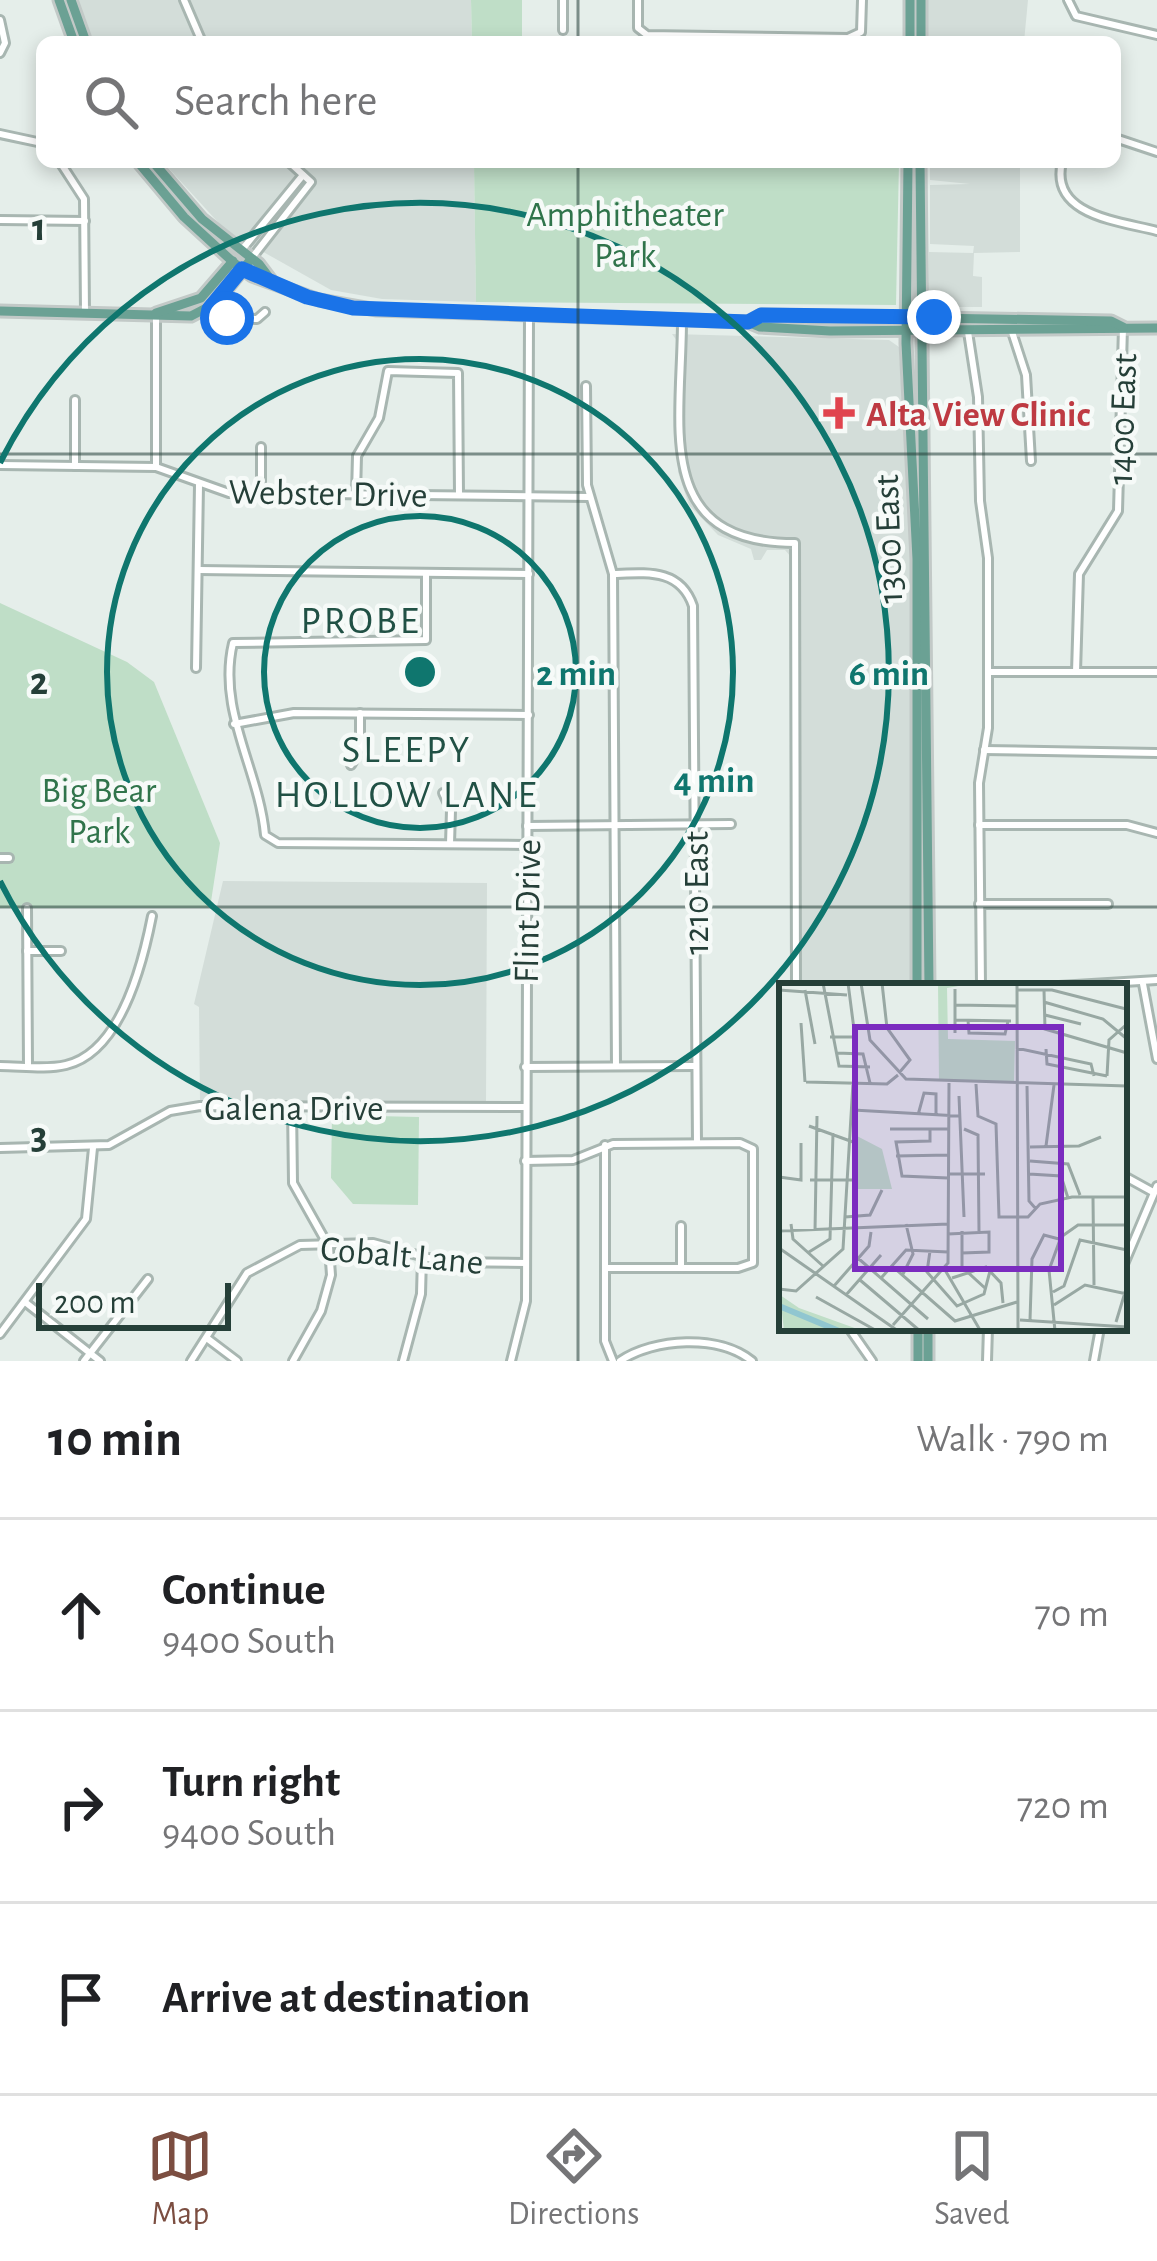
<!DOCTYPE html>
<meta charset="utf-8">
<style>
:root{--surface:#fff;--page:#f2f2f2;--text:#202124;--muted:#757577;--line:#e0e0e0;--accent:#7c4e41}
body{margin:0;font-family:"Alegreya Sans",sans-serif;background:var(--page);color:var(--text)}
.scale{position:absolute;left:36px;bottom:30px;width:195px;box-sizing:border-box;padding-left:12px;border:6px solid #253f38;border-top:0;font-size:33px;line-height:42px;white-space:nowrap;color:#253f38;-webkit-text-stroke:9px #f6faf8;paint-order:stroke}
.stop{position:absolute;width:36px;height:36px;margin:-27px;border:9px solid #1a73e8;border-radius:50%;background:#fff}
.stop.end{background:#1a73e8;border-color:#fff;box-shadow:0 3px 12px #0008}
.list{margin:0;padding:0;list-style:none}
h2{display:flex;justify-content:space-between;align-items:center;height:156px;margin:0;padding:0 48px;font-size:51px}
h2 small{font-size:39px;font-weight:400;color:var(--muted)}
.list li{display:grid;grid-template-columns:78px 1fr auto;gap:36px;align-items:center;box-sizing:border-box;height:192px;padding:0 48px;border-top:3px solid var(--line)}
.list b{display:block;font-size:45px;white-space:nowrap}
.list p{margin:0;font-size:39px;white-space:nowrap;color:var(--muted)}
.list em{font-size:39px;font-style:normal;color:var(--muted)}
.icon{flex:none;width:66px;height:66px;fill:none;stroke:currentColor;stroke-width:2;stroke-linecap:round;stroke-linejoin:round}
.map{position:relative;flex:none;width:1157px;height:1361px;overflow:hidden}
.search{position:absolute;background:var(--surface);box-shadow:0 6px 18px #0003;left:36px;right:36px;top:36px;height:132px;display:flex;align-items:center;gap:30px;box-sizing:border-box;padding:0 42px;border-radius:18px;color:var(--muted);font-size:45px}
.sheet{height:732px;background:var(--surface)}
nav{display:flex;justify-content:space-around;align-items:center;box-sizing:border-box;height:168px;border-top:3px solid var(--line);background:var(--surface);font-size:33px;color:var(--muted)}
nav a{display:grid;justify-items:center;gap:6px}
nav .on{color:var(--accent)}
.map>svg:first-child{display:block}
.built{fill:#d3ddd9}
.green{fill:#bfdec7}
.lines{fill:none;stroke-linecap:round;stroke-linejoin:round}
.minor-casing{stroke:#a8b6b1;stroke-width:12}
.major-casing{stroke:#c2c9c7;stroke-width:15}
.minor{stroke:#fff;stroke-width:6}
.major{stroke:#6ba194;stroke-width:9}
.route{stroke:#1a73e8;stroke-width:15}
.grid{fill:none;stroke:#253f38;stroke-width:3;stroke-opacity:0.55}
.ring{fill:none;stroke:#0f766e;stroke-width:6}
.health-dot{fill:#e0444e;stroke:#f6faf8;stroke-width:4.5}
.labels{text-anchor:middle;stroke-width:9;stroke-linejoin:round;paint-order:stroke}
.park-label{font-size:36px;fill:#30744b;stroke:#f6faf8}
.health-label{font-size:36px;font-weight:bold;fill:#be3a42;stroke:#f6faf8;text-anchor:start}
.street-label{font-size:36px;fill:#253f38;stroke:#f6faf8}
.neighbourhood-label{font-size:39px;letter-spacing:3px;fill:#215145;stroke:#f6faf8}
.inset-river{fill:none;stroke:#90c6d0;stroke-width:6}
.inset-road{fill:none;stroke:#98a8a3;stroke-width:3}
.view{fill:#7b2cbf;fill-opacity:0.15;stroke:#7b2cbf;stroke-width:6}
.inset-edge{fill:none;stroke:#253f38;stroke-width:6}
.grid-label{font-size:39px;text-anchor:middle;font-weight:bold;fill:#253f38;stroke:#f6faf8;stroke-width:9;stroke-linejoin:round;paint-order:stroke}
.centre{fill:#0f766e;stroke:#f6faf8;stroke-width:6}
.ring-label{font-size:36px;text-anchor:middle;font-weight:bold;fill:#0f766e;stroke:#f6faf8;stroke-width:9;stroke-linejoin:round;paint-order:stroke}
</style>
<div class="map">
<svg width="1157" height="1361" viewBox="0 0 1157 1361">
<rect width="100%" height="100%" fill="#e5eeea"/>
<g class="built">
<polygon points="78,0 471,0 472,42 93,42"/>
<polygon points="927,0 1028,0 1024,42 927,42"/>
<polygon points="163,162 474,162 476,302 382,299 331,290 226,231"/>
<polygon points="930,162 1020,162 1020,252 974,253 973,276 982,277 982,307 935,307 929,300 929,252 973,253 974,246 930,244 930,185 970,184 930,180"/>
<polygon points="672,334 889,340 899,347 912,572 912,986 792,986 791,557 785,550 767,550 761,560 754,560 751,549 718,535 689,505 678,472 677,341"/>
<polygon points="223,881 487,883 486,1102 200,1101 199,1007 194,1004"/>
</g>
<g class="green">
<polygon points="471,0 522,0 522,42 472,42"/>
<polygon points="474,162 899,162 896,305 476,302"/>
<polygon points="0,603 127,662 154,682 220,843 210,908 0,908"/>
<polygon points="332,1115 419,1117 418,1205 353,1204 331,1178"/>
</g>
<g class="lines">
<defs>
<g id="minor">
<polyline points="184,0 202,42"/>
<polyline points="638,0 638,28 647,35 848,38 861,32 862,0"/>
<polyline points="1068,0 1076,16 1157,35"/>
<polyline points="0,20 5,43 0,53"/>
<polyline points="563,30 563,0"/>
<polyline points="0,134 42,143"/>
<polyline points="1115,138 1157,152"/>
<polyline points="60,162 84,199 85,312"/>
<path d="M1062 162C1049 216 1120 221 1157 231"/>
<polyline points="0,220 85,221"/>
<polyline points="241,251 303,175"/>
<polyline points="251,259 311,182 289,162"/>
<polyline points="209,309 224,318 257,319 265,312"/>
<polyline points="156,314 156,466"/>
<path d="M682 320C682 424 651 543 795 543L796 986"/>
<polyline points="968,332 978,397 980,501 988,558 988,728 979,783 981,986"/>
<polyline points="1012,332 1026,375 1031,461"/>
<polyline points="586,386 587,485 613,574 616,1066"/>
<polyline points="75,400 75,466"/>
<polyline points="261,447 261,493"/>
<polyline points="0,465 156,467 229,493 589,497"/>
<polyline points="356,494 357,456 379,418 388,371 458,373 459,495"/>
<polyline points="199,570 529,574"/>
<path d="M426 573V640L233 643C217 711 259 769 265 835L278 843 527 845"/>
<path d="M613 574C646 573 680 568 693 606L697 1143"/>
<polyline points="196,668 199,485"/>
<polyline points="988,672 1157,672"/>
<polyline points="1076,672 1079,574 1118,511 1123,327"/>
<polyline points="234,724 294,713 529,715"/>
<polyline points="984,750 1157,753"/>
<polyline points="351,765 360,750 360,713"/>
<polyline points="443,793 451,810 450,844"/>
<polyline points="979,825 1127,825 1157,833"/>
<polyline points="527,826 731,824"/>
<polyline points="0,858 9,858"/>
<polyline points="979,904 1108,904"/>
<polyline points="27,908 28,1066"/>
<polyline points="27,951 61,951"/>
<polyline points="1143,984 1157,1059"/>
<polyline points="1059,986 1157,980"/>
<path d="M0 1066C21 1066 46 1070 66 1065 121 1052 143 962 152 916"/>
<polyline points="525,1067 695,1066"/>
<polyline points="292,1106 293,1183 329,1247 331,1275 321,1311 293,1361"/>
<polyline points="605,1145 605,1341 613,1361"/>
<polyline points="0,1148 109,1145 170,1111 200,1106 525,1107"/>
<polyline points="525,1161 573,1160 613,1144 740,1143 753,1149 753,1263 738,1268 605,1268"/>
<polyline points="1124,1176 1153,1192"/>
<polyline points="681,1226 681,1268"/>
<polyline points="1124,1264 1157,1186"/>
<polyline points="25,1302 100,1361"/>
<polyline points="849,1328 872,1361"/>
<polyline points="0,1334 86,1219 93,1148"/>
<polyline points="208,1339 237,1361"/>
<polyline points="84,1361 148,1279"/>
<polyline points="191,1361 247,1273 300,1245 373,1243 443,1262 526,1263"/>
<polyline points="403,1361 421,1294 422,1257"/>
<polyline points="511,1361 526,1301 529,315"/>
<path d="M620 1361C654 1338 719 1334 752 1361"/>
<polyline points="987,1361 988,1328"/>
<polyline points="1094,1361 1100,1328"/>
</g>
<g id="major">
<polyline points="59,0 74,42"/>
<polyline points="71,0 86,42"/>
<polyline points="910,42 910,0"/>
<polyline points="921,42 921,0"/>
<polyline points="138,162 184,217 233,262 252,276 319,300 377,310 748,322 760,327 830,331 1157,328"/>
<polyline points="153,162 202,219 259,264 271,280"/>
<polyline points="908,162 906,343 917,559 917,986"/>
<polyline points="920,162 929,986"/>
<polyline points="0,311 191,316 216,303 251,259"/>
<polyline points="156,313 201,298 233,261"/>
<polyline points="748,322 761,315 1111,321 1123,327"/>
<polyline points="928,1328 928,1361"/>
<polyline points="918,1361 918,1328"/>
</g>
</defs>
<use href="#minor" class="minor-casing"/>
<use href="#major" class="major-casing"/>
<use href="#minor" class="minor"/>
<use href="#major" class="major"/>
</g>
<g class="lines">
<polyline class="route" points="227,318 209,309 242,269 307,297 353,308 748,322 761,315 934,317"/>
</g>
<path class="grid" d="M578 0V42M578 162V1361M0 454H1157M0 907H1157"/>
<g class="ring">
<circle cx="420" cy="672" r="156"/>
<circle cx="420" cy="672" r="313"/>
<path d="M0 463A469 469 0 1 1 0 881"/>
</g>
<path class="health-dot" d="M833 395h12v12h12v12h-12v12h-12v-12h-12v-12h12z"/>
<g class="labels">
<g class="park-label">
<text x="625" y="226">Amphitheater<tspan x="625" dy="41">Park</tspan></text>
<text x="99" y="802">Big Bear<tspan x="99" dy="41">Park</tspan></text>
</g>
<g class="health-label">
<text x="866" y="426">Alta View Clinic</text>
</g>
<g class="street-label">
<text transform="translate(1121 419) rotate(-88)" y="13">1400 East</text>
<text transform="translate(328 492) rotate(1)" y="13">Webster Drive</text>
<text transform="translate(887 539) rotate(-92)" y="13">1300 East</text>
<text transform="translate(695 893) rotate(-90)" y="13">1210 East</text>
<text transform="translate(526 911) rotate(-89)" y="13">Flint Drive</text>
<text x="294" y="1120">Galena Drive</text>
<text transform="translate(402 1254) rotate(5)" y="13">Cobalt Lane</text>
</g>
<g class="neighbourhood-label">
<text x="361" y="633">PROBE</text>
<text x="407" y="762">SLEEPY<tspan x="407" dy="45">HOLLOW LANE</tspan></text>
</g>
</g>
<g transform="translate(779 983)">
<rect width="348" height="348" fill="#e5eeea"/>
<path d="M159 0H197L168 5 169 56 236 58 235 99 160 98ZM76 152 103 166 113 206H73ZM1 312 20 325 84 348H5Z" fill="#bfdec7"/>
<path class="inset-river" d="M0 323 60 348"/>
<path class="inset-road" d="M44 0 60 83 91 84M82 0 91 57 127 96 348 103M103 0 108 45 131 77 120 90M238 0 239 348M176 6V50M0 7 68 12M26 7 36 61M238 7H273L347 26M265 7 266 46 348 70M265 19 324 36 348 56M176 22 238 23M266 32 302 41M176 37 232 38M189 37 190 50 226 51 229 38M22 40 26 99M51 54H76L69 0M237 65 312 81 315 93M267 66 268 81 328 93M58 70 84 71 91 100M328 93 330 57 348 41M27 99 108 101 119 92M197 101 199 133 217 141 220 234H249L261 221 293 214H348M248 103 250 218 257 226M180 113 185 234M74 127 180 133M139 132 145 110 157 111V131M30 143 74 159M111 146H170M151 146V158L117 159 123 193 169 195M185 146 199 152 200 248M267 163 275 102M251 164 300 163 322 154M117 173 170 172M251 178 289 181 301 212M169 191H206M250 191 282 193 289 215M0 194 22 197V160M31 197H77M314 215 315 302M66 234 91 232 103 207M12 241 14 256 44 283M0 248 169 241M36 248 38 133M183 248V284L207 306M169 251 210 249V269L183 270M0 265 119 348M151 268 148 289 178 323 205 311 211 288M30 269 51 256 54 150M80 276 149 336M113 283 176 338 238 319M166 287 201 347M124 291 134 271 127 241M103 294 127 267 169 269M173 295 207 284 222 300 224 320M81 297 141 348M55 303 90 263 92 249M0 306 17 308 64 266 74 100M274 309 285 303 301 257 348 267M67 312 102 272M37 314 98 348M275 322 306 302 348 311M241 337 348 344M251 337 253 276 265 252 280 256M337 339 348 303M114 342 169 280 170 100M276 348 270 287 282 254 299 242H348"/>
<path class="view" d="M76 44H282V286H76Z"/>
<rect width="348" height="348" class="inset-edge"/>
</g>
<g class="grid-label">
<text x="39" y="240">1</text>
<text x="39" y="694">2</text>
<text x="39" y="1148">3</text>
</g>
<circle cx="420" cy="672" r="18" class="centre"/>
<g class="ring-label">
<text x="576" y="685">2 min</text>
<text x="889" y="685">6 min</text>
<text x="714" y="792">4 min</text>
</g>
</svg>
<div class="scale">200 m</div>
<div class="stop" style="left:227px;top:318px"></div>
<div class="stop end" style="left:934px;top:317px"></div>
<div class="search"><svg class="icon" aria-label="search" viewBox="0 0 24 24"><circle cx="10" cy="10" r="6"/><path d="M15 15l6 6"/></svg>Search here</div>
</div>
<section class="sheet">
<h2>10 min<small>Walk · 790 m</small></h2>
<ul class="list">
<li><svg class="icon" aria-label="ahead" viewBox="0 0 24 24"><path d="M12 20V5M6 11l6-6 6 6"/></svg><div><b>Continue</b><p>9400 South</p></div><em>70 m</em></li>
<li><svg class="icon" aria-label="right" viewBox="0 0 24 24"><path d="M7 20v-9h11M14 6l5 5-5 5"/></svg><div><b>Turn right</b><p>9400 South</p></div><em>720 m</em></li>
<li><svg class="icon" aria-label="arrive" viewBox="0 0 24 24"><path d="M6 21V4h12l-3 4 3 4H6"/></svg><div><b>Arrive at destination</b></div></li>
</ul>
</section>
<nav>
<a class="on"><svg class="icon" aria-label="map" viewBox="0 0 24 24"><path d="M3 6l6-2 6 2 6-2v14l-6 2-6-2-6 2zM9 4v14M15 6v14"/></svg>Map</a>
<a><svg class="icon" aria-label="directions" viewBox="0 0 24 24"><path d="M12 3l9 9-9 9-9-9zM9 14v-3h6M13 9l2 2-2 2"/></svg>Directions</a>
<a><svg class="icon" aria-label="saved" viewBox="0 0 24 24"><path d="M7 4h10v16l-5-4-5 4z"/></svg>Saved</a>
</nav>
